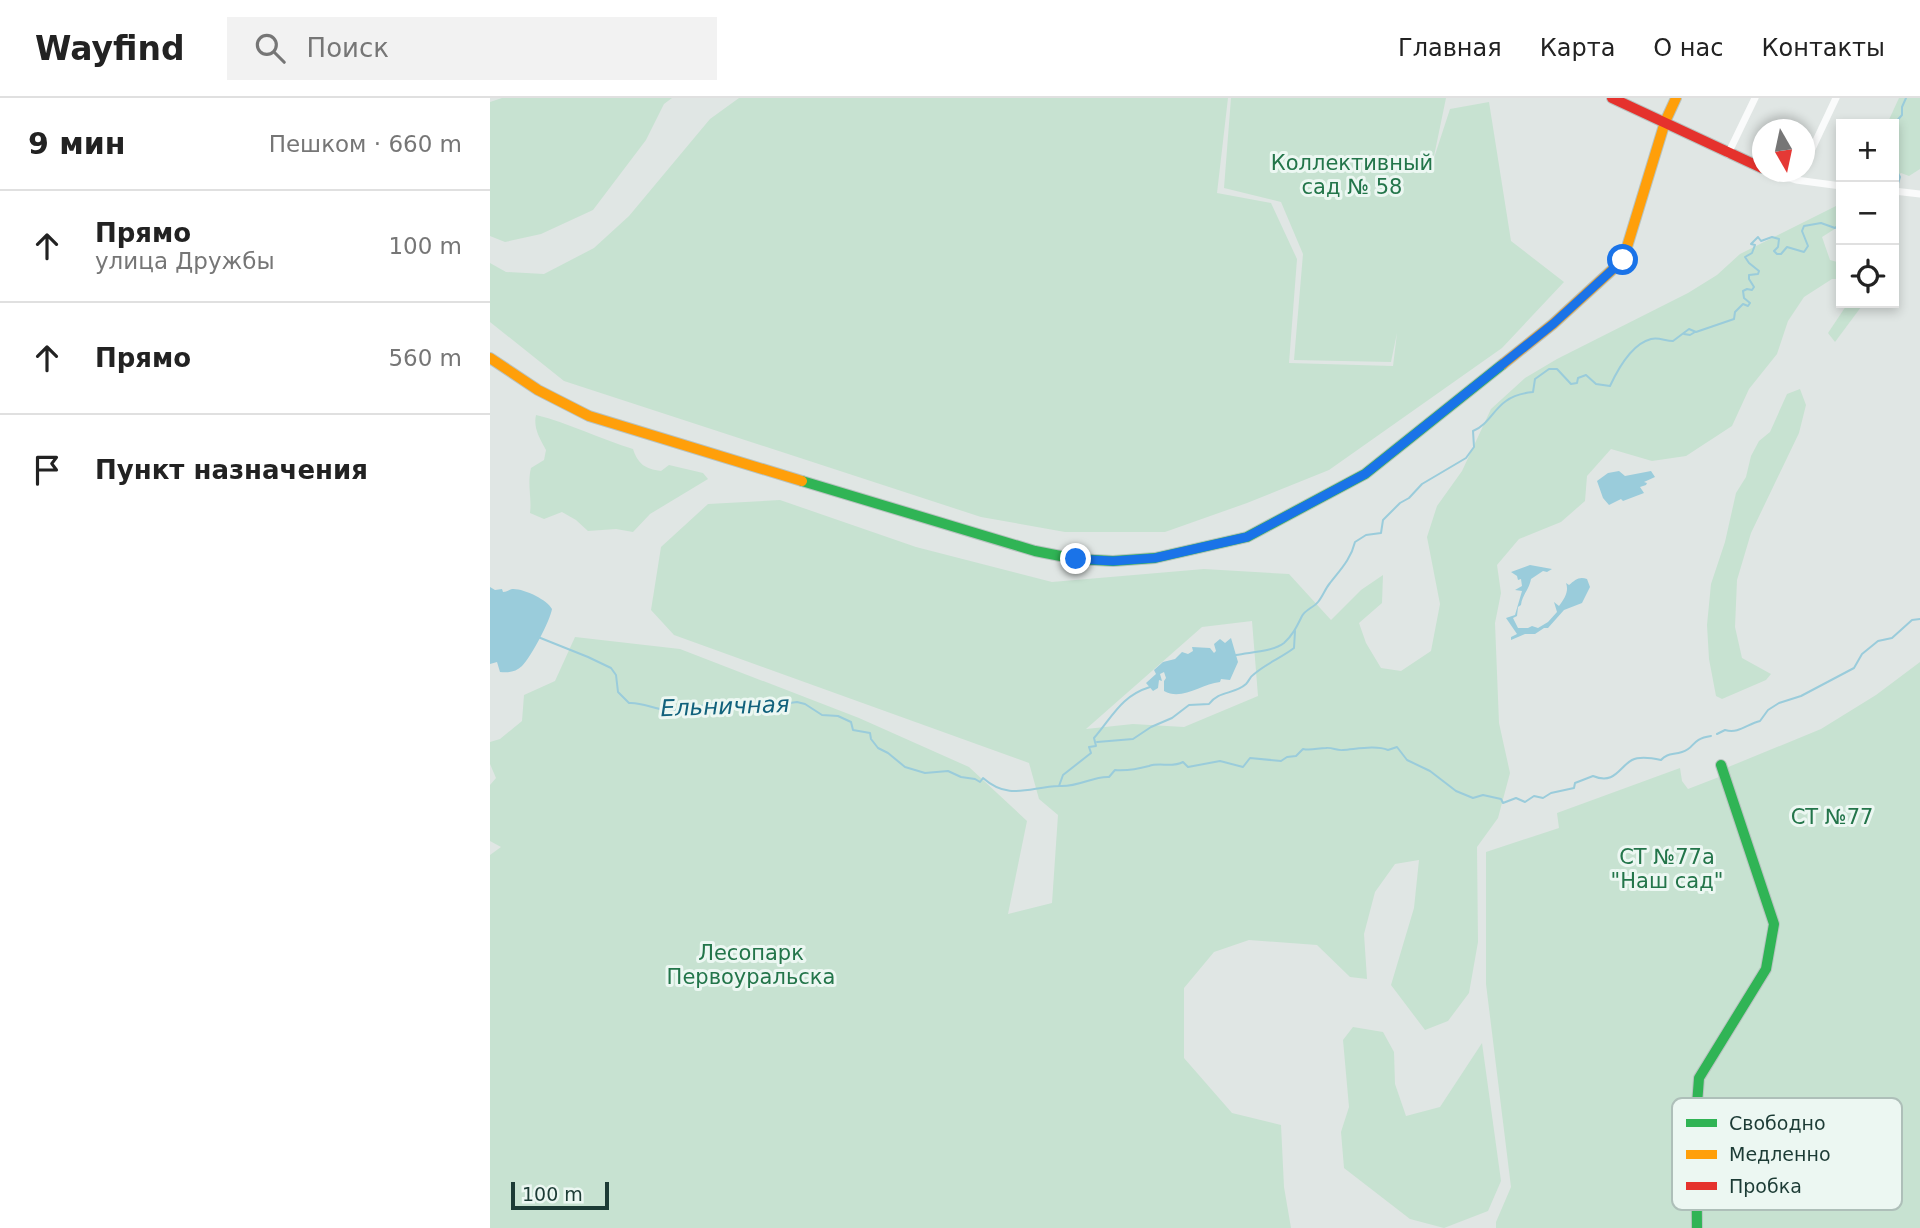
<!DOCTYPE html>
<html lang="ru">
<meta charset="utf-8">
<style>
:root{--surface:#fff;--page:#f2f2f2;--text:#222;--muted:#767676;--line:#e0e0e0}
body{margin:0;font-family:"DejaVu Sans",sans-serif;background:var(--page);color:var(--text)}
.controls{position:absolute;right:21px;top:21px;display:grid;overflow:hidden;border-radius:0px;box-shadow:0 4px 10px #0003}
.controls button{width:63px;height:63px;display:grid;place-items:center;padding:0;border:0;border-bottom:2px solid var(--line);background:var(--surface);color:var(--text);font:35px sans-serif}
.compass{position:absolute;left:1262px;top:21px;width:63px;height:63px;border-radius:50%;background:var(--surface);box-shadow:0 4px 10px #0003;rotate:171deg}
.scale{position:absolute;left:21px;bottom:18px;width:98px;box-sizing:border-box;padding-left:7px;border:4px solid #1c3b35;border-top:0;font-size:19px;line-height:24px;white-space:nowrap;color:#1c3b35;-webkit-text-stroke:5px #ecf7f2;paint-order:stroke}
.stop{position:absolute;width:21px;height:21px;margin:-16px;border:5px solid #1a73e8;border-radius:50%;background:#fff}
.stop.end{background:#1a73e8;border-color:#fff;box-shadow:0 2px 7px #0008}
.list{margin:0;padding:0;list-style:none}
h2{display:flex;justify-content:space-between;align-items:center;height:91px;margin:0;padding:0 28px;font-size:30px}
h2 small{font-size:23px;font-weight:400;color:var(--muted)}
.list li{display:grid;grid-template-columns:46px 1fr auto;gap:21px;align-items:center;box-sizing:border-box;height:112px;padding:0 28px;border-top:2px solid var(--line)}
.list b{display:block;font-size:26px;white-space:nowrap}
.list p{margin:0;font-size:23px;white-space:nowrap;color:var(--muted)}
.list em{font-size:23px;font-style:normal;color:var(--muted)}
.icon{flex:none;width:38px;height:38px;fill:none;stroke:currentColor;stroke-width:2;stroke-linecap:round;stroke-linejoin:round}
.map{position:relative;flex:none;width:1430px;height:1130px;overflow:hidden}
header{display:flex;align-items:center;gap:42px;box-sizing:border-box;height:98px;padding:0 35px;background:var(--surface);border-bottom:2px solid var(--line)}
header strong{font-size:33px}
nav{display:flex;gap:38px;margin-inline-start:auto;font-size:24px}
.search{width:490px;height:63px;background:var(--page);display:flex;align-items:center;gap:18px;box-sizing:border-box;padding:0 24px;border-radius:0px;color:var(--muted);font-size:26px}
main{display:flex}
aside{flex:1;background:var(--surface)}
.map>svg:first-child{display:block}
.green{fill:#c7e2d1;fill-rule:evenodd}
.water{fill:#9accdb}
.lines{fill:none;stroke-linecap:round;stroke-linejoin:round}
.stream{stroke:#9accdb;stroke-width:2}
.fast-casing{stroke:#b8c3c0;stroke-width:12}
.slow-casing{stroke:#b8c3c0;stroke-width:12}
.jam-casing{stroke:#b8c3c0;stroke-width:12}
.street{stroke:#fafbfb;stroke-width:7}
.fast{stroke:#30b455;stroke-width:10}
.slow{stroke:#ff9f0a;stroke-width:10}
.jam{stroke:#e5322d;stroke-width:10}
.route{stroke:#1a73e8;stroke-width:9}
.labels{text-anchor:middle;stroke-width:6;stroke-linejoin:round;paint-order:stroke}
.park-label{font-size:21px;fill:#23754a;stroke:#ecf7f2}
.water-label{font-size:23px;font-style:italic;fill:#11617c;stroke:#ecf7f2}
.key{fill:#ecf7f2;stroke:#aebfb9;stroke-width:2}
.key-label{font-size:19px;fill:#1c3b35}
</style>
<header>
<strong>Wayfind</strong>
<div class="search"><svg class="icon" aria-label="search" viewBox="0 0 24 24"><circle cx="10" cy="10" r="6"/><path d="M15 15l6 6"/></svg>Поиск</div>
<nav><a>Главная</a><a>Карта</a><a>О нас</a><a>Контакты</a></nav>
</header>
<main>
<aside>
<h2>9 мин<small>Пешком · 660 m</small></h2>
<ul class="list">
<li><svg class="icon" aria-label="ahead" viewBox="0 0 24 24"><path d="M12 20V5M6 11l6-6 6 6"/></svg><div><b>Прямо</b><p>улица Дружбы</p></div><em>100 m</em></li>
<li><svg class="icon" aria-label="ahead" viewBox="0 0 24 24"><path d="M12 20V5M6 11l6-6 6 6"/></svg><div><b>Прямо</b></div><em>560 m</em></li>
<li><svg class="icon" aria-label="arrive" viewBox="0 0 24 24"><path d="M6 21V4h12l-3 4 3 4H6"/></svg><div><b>Пункт назначения</b></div></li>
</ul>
</aside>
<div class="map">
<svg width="1430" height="1130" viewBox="0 0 1430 1130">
<rect width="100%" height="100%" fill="#e0e6e4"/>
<g class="green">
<polygon points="12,0 182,0 174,6 156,42 103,112 51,136 15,144 0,138 0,4"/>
<polygon points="249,0 738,0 727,95 781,105 807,161 799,265 903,268 907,235 901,264 804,262 813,156 791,104 734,90 741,0 956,0 943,63 960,11 999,4 1021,143 1074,184 1012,250 839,372 757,405 675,434 575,434 491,419 74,283 0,224 0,165 16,174 54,176 104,150 139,118 220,21"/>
<polygon points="1409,0 1430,0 1430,71 1419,78 1411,75 1404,80 1404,26 1397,26"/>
<path d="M1348 107H1351V127L1332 139 1340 162 1351 165V181H1342L1314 199 1298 223 1287 256 1259 291 1242 328 1196 358 1162 363 1121 351 1097 378 1095 403 1071 424 1029 441 1007 467 1011 495 1005 525 1009 625 1020 675 1008 720 987 749 988 844 979 895 958 923 935 932 901 887 924 810 929 762 905 766 885 794 874 836 877 881 860 879 827 847 759 842 724 854 694 890V960L742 1015 791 1027 794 1089 801 1130H0V757L11 749 0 743V687L6 680 0 666V644L10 641 32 623 34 597 65 583 85 539 190 551 369 620 479 669 537 723 518 816 562 805 568 717 549 701 539 665 184 537 161 512 171 449 218 406 290 402 426 449 562 484 714 471 799 476 841 522 871 492 893 477 892 505 869 525 876 545 891 570 911 573 941 553 950 506 937 439 947 408 972 373 1001 311 1035 280 1067 261 1198 195 1227 177 1250 156ZM762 523 768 598 694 629 643 626 596 631 712 529Z"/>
<polygon points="1358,205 1374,205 1345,244 1338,235"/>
<polygon points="1310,291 1316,307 1309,335 1261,435 1247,482 1245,529 1252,560 1281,576 1276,582 1232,601 1226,598 1219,561 1217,527 1221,486 1235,444 1246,395 1256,379 1261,358 1269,343 1280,334 1297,296"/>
<path d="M46 317C79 325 110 341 143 351 148 366 155 371 171 373L179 367 213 375 218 381 160 416 143 434 126 431 98 433 86 422 72 414 54 421 40 415C42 400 37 386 41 370L54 362 56 352C50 341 43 330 46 317Z"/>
<polygon points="1430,564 1430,1130 1006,1130 1006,1124 1021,1089 996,886 996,754 1069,730 1067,715 1190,670 1192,683 1198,691 1229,679 1286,826 1231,672 1331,631 1386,597"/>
<polygon points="863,929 893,934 904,954 905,986 916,1018 950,1009 992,945 1011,1083 998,1113 954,1130 920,1121 854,1070 851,1034 859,1009 853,942"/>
</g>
<g class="water">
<polygon points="1129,373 1135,378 1161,373 1165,379 1154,384 1157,385 1156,387 1150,389 1154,395 1133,403 1131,401 1119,407 1113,400 1107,383 1118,375"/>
<path d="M1040 467 1062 471 1057 474 1053 473 1041 481C1039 492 1032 497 1031 507L1028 509 1027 518 1023 520 1028 530H1038L1042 528 1048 530 1058 524 1067 514 1064 504 1069 508C1075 500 1079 493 1076 485L1079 487C1085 482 1089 478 1097 481L1100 489 1092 505 1074 512 1058 530H1054L1045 536H1035L1021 542V539L1027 536 1016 520 1025 517 1032 493 1025 492 1032 488 1031 481 1028 482 1027 478 1021 474Z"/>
<path d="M0 489 5 492 12 491 13 494C17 494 19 492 22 491 33 490 58 502 62 511 60 523 41 559 32 568 26 574 18 575 10 574L7 564 0 566Z"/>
<path d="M741 540 748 564 740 582 731 581 730 584C711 586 692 603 674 593V583L676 580 674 574 670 576 672 583 669 582 668 590 663 593 656 585 666 576 664 572 673 564 685 561 692 554 698 556 703 553 702 549 720 550 724 555 726 553 724 546 730 541 735 545Z"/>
</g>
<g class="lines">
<g class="stream">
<polyline points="1404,26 1412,17 1412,9 1416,0"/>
<polyline points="1404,33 1408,45 1404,50"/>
<polyline points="1404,68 1410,79 1407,89 1404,88"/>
<polyline points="1194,236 1200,237 1205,234"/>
<path d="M48 539 98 559 121 570 126 577 128 594 139 605C153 604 165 612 178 612 195 612 212 607 228 605 239 604 250 606 262 604L268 609 275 606H292L307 604 315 606 332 617 348 618 361 624 363 632 380 635 381 641 388 650 398 655 415 669 435 675 458 673 471 679 485 681 490 684 493 680C519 703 539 689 569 688L573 677 601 655 599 649 606 648 604 640C623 618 631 598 660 589"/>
<path d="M746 557C760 554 782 554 794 545 803 537 807 528 812 518 815 512 824 509 828 504 833 498 835 491 840 485 850 472 861 461 865 444L876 437 891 435 893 422 910 405 919 400 932 386 976 360 984 349 983 333C998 327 1003 312 1016 303 1024 297 1033 295 1043 294L1045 281 1059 271H1067L1081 286 1087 285 1088 280 1096 277 1106 286 1120 288C1127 273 1141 246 1161 241 1169 239 1175 243 1183 243L1199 231 1206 234 1244 221 1245 214 1253 206 1258 208 1260 205 1254 200 1253 193 1257 191 1262 192 1264 189 1259 181V177L1268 176 1269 173 1259 165 1255 159 1262 155 1265 147 1261 146 1268 139 1271 143 1282 139 1289 141 1288 149 1284 153 1287 156H1291L1297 149 1314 154 1318 148 1312 133 1314 128 1331 125 1345 130 1351 125"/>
<path d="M1227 636 1235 632C1249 636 1257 626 1270 623L1278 612 1289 605 1311 598 1364 570 1372 556 1388 543 1402 540 1422 522 1430 521"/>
<path d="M607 644 643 641 661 629 682 620 699 607 719 606C729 592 744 597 756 586 759 583 760 579 763 577 775 566 791 560 804 550L805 533"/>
<path d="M570 688C589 689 603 678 619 679L625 672C638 673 648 671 659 668 670 664 682 670 693 664L698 669 730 663 753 669 760 660 791 663 797 659 806 658 813 651C821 653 828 650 836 650 842 649 847 653 853 652 867 651 886 647 898 652L907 649 917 662 940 673 966 693 983 700 993 697 1011 701 1013 705 1026 700 1035 704 1044 698 1053 700 1061 695 1084 690 1085 685 1103 678C1125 687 1129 669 1142 662 1150 658 1162 660 1171 662 1177 655 1183 657 1192 654 1206 650 1200 641 1221 638"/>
</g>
<defs>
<g id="fast">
<polyline points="312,383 545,453 586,461 623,463 665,460 757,439 875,376 1013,266"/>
<polyline points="1207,1130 1206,1020 1209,980 1276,871 1284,826 1231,667"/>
</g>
<g id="slow">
<polyline points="0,260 48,292 99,318 312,383"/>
<polyline points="1013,266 1063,226 1133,162 1175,24 1186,0"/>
</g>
<polyline id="jam" points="1122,0 1272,70"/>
</defs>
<use href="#fast" class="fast-casing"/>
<use href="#slow" class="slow-casing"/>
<use href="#jam" class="jam-casing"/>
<g class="street">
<polyline points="1238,56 1265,0"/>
<polyline points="1314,68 1346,0"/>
<polyline points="1281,74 1306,82 1351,88"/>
<polyline points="1404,93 1430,96"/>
</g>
<use href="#fast" class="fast"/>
<use href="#slow" class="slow"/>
<use href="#jam" class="jam"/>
</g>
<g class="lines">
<polyline class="route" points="586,461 623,463 665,460 757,439 875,376 1063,226 1133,162"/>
</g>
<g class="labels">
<g class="park-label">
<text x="862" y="72">Коллективный<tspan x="862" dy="24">сад № 58</tspan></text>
<text x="1342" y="726">СТ №77</text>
<text x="1177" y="766">СТ №77а<tspan x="1177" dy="24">"Наш сад"</tspan></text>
<text x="261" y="862">Лесопарк<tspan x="261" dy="24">Первоуральска</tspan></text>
</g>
<g class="water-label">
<text transform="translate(235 608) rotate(-2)" y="8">Ельничная</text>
</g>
</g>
<rect x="1182" y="1000" width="230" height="112" rx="10" class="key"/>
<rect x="1196" y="1021" width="31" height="8" fill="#30b455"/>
<rect x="1196" y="1052" width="31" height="9" fill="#ff9f0a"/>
<rect x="1196" y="1084" width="31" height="8" fill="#e5322d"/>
<g class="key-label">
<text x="1239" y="1032">Свободно</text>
<text x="1239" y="1063">Медленно</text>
<text x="1239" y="1095">Пробка</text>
</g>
</svg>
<div class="controls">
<button>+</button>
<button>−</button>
<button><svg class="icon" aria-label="locate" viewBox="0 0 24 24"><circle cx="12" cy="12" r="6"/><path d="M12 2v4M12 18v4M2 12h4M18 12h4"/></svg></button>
</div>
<svg class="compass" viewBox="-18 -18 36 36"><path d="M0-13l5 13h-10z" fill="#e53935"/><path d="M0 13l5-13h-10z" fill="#767676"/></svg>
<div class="scale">100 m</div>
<div class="stop" style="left:1133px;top:162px"></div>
<div class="stop end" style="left:586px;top:461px"></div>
</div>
</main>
